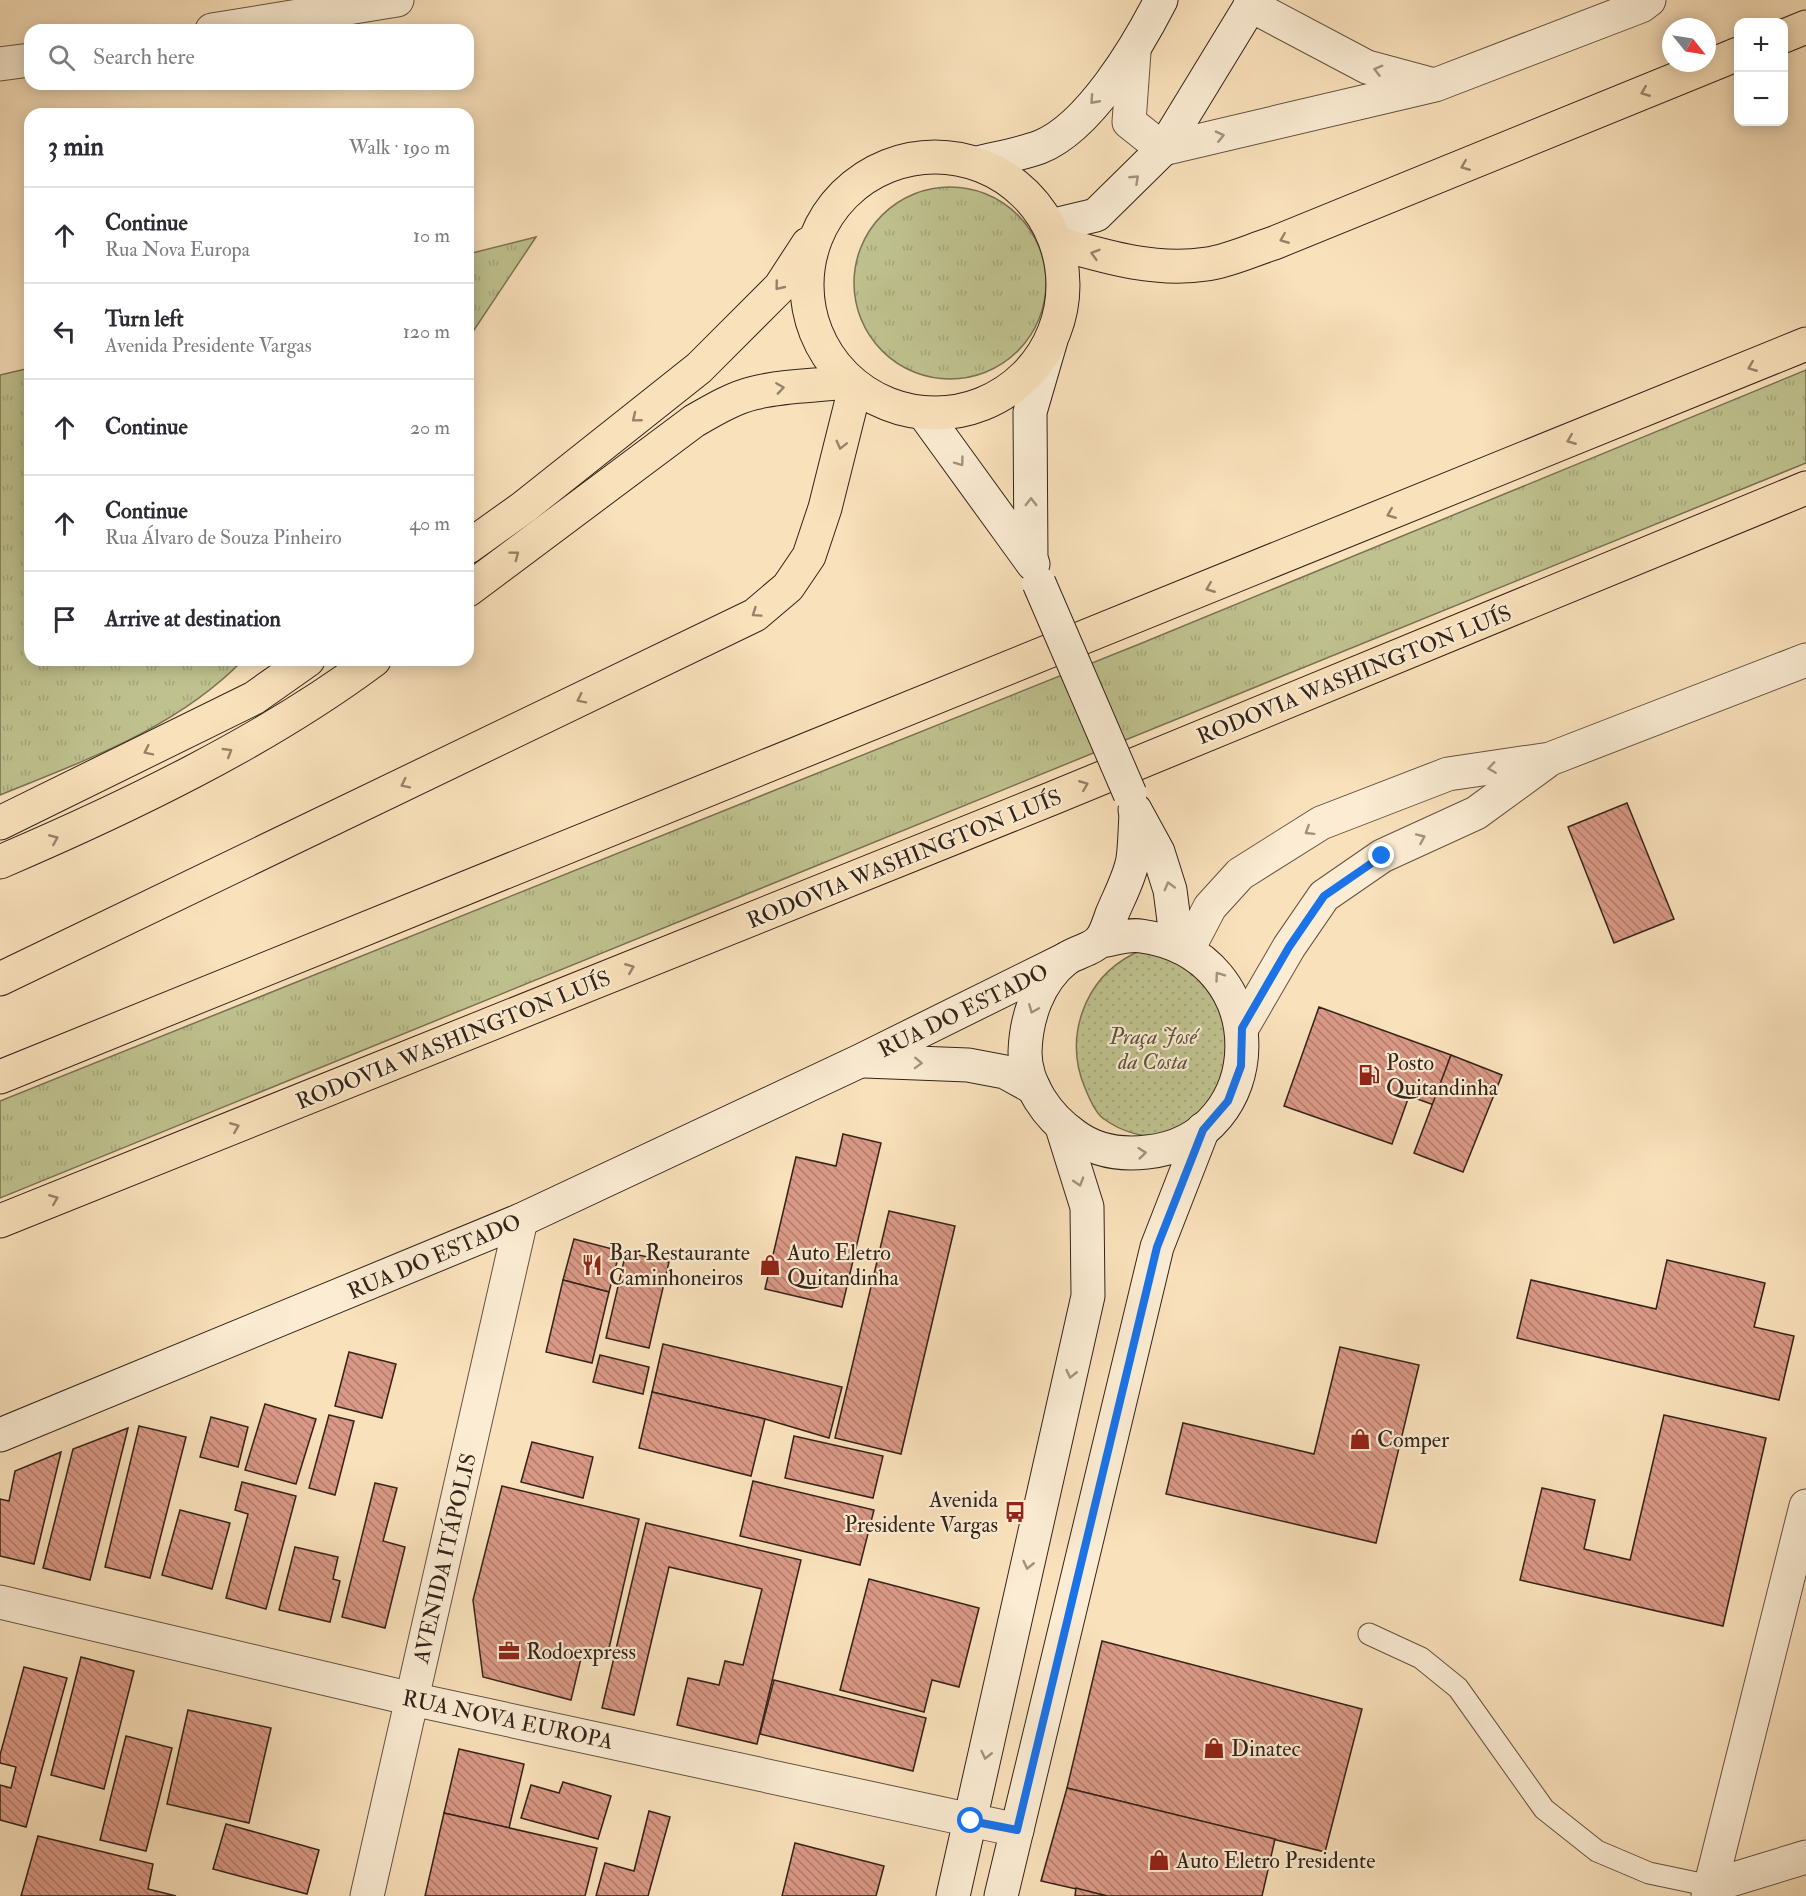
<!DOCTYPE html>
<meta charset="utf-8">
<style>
:root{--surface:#fff;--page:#f7f7f7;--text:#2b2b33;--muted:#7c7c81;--line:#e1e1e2}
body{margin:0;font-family:"IM FELL Double Pica",serif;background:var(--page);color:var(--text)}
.controls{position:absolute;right:18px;top:18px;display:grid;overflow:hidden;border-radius:12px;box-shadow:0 3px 15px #0003}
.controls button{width:54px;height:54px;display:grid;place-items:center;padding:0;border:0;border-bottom:2px solid var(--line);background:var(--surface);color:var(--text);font:30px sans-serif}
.compass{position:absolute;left:1662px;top:18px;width:54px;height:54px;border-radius:50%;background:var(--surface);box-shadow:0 3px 15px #0003;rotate:120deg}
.stop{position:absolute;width:18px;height:18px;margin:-14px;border:4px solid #1a73e8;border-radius:50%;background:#fff}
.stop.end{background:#1a73e8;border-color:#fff;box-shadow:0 2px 6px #0008}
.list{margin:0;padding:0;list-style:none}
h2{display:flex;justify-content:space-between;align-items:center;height:78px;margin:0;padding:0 24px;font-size:26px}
h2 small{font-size:20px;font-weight:400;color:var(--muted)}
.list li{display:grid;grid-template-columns:39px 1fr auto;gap:18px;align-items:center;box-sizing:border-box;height:96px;padding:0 24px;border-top:2px solid var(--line)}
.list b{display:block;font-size:22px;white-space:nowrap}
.list p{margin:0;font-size:20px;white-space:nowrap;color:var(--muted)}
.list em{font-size:20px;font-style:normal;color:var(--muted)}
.icon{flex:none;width:33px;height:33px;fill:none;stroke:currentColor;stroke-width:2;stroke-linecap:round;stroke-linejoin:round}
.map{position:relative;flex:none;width:1806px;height:1896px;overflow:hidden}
.search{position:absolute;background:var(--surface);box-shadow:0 3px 15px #0003;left:24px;top:24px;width:450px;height:66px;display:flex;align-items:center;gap:15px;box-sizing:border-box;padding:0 21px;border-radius:18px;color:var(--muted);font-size:22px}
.panel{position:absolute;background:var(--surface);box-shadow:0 3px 15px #0003;left:24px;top:108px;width:450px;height:558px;border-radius:18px}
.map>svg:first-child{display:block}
.grass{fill:url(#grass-tufts);stroke:#797254;stroke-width:1.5}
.park{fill:url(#park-dots);stroke:#797254;stroke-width:1.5}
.building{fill:url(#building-back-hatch);stroke:#332319;stroke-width:1.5}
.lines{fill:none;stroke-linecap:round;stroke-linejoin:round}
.lane-casing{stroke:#645242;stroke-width:23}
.street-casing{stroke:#645242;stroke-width:35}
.secondary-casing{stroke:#332319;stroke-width:35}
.highway-casing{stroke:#332319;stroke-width:35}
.lane{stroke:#fbecd3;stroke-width:21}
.street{stroke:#fbecd3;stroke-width:33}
.secondary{stroke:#fbecd3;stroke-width:33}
.highway{stroke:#f9e1bb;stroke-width:33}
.secondary-bridge-casing{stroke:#332319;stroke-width:35;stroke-linecap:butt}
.secondary-bridge{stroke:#fbecd3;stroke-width:33}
.oneway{stroke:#a1927f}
.oneway2{stroke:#96826a}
.route{stroke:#1a73e8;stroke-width:8}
.labels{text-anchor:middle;stroke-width:4.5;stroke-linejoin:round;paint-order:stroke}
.street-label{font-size:22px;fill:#332319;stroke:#fbecd3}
.park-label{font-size:22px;font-style:italic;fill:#5d533c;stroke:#fbecd3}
.poi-label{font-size:22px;fill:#332319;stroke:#fbecd3;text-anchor:start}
</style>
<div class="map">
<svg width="1806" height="1896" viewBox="0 0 1806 1896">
<defs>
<pattern id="grass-tufts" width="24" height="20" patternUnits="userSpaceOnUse" patternTransform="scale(1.5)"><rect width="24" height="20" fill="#bfc28f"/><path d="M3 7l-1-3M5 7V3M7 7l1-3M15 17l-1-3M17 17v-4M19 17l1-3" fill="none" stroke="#a5a67b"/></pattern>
<pattern id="park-dots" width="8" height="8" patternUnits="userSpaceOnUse" patternTransform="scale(1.5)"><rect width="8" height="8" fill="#bfc28f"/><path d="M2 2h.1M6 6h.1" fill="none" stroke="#a5a67b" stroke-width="1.8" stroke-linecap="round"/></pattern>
<pattern id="building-back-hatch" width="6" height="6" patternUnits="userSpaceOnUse" patternTransform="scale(1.5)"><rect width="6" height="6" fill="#da9986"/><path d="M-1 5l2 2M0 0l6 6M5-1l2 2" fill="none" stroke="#b17c6d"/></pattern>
</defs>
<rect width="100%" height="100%" fill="#f9e1bb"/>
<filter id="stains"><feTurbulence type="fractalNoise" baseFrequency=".00333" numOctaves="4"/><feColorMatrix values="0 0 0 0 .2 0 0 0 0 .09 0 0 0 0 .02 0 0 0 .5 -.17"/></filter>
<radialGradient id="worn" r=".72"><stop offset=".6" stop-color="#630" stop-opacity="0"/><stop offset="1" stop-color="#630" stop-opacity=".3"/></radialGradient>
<g class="grass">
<circle cx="950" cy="283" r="96"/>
<polygon points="536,237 468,339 468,254"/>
<path d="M30 368V660H243C177 728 86 760 0 795V375Z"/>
<polygon points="1806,370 1806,463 0,1198 0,1101 1142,643"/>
</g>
<path class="park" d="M1160 950 1206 971 1233 1029 1218 1097 1165 1139C1142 1136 1123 1133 1104 1119 1096 1114 1089 1098 1085 1088 1064 1038 1083 980 1133 954 1140 950 1152 951 1160 950Z"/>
<g class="building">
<polygon points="1627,803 1674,919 1614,943 1568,827"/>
<polygon points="1319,1007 1451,1055 1434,1105 1409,1096 1392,1144 1284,1106"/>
<polygon points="1451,1055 1502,1075 1463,1172 1414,1153"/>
<polygon points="843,1134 881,1143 842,1307 765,1289 796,1157 836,1166"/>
<polygon points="889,1211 955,1226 901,1454 835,1438"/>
<polygon points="574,1239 620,1251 609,1292 563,1280"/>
<polygon points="626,1252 669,1262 649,1348 606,1338"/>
<polygon points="1667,1260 1765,1283 1754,1327 1794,1336 1779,1400 1517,1338 1531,1280 1656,1309"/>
<polygon points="563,1280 609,1292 592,1363 546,1352"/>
<polygon points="663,1344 842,1387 829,1438 765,1419 652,1392"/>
<polygon points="1340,1347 1419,1365 1376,1543 1166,1494 1183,1423 1314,1454"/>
<polygon points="349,1352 396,1364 382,1418 335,1406"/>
<polygon points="600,1355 649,1367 643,1394 593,1382"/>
<polygon points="652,1392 765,1419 751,1476 639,1448"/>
<polygon points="265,1404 316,1419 296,1484 245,1470"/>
<polygon points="329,1415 354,1421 335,1495 309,1488"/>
<polygon points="1664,1415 1766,1438 1723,1626 1520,1580 1542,1488 1595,1500 1584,1549 1630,1560"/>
<polygon points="211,1417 248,1427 238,1467 200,1457"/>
<polygon points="139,1426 186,1437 150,1578 105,1567"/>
<polygon points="128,1428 90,1580 43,1568 73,1449"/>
<polygon points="794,1436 883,1456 873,1498 785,1478"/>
<polygon points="532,1442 593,1457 583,1498 521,1482"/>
<polygon points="61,1452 34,1564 0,1556 0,1499 9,1501 15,1471"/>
<polygon points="753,1481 874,1510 860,1565 740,1536"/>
<polygon points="242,1482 296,1496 266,1609 226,1598 248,1514 235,1510"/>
<polygon points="375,1483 397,1488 383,1541 405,1547 385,1628 342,1617"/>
<polygon points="502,1486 639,1519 607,1657 583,1650 571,1700 483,1677 473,1600"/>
<polygon points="180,1510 230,1523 212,1589 162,1575"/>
<polygon points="646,1523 801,1560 757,1744 677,1725 688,1678 719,1685 725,1661 743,1665 762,1589 669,1567 634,1715 602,1708"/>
<polygon points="295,1547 338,1557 333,1579 340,1581 330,1622 279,1610"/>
<polygon points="869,1579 979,1608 959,1687 932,1680 924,1712 840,1690"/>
<polygon points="1102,1641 1362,1709 1325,1852 1067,1788"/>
<polygon points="81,1657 134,1671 104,1789 51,1775"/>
<polygon points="24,1667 67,1678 26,1827 0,1820 0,1785 11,1788 16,1767 0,1763 0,1755"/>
<polygon points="774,1680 926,1718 913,1771 760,1734"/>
<polygon points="188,1710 271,1728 249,1823 167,1804"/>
<polygon points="126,1736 172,1748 146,1851 100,1840"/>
<polygon points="459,1749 524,1764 509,1828 444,1813"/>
<polygon points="563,1782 611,1796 598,1839 521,1818 531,1785 559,1793"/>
<polygon points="1067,1788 1275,1839 1262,1896 1107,1896 1041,1881"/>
<polygon points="649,1811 670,1817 648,1896 596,1896 605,1863 634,1871"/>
<polygon points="444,1813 597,1848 585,1896 425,1896"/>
<polygon points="226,1824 319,1850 307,1894 213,1869"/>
<polygon points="38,1836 153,1864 148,1889 176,1896 21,1896"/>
<polygon points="795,1843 884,1866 876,1896 782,1896"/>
<polygon points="1076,1888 1107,1896 1075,1896"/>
</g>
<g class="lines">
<defs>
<polyline id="lane" points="1369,1634 1421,1658 1458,1688 1544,1809 1597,1851 1649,1873 1711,1886"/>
<g id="street">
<polyline points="1250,5 1367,67 1430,84"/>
<polyline points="212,30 397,0"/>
<polyline points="1134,52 1129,122 1163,149 1435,85 1641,6 1649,0"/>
<polyline points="0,64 30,60"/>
<polyline points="1188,949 1210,907 1240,874 1321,823 1448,774 1550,759 1806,660"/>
<polyline points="1242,1028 1289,947 1324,896 1382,856 1476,813 1546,762"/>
<polyline points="0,1602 412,1699 1017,1830"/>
<polyline points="1711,1886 1806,1857"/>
<polyline points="367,1896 521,1220"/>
<polyline points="1708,1896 1806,1506"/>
</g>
<g id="secondary">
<path d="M978 163C998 158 1021 154 1040 147 1090 127 1138 45 1161 0"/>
<polyline points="1050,226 1096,215 1163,149 1254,0"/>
<polyline points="925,415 1033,564"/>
<polyline points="1031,560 1030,412 1051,340"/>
<polyline points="1135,810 1158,852 1170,890 1177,944"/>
<path d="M1101 941C1113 939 1129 934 1141 936 1279 955 1270 1140 1147 1152 1121 1155 1095 1151 1074 1135 1048 1117 1025 1085 1025 1052 1026 1018 1038 981 1066 959 1076 952 1094 949 1101 939 1106 933 1109 922 1112 914 1119 897 1130 877 1133 859 1135 844 1135 829 1136 814"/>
<polyline points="865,1061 968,1065 1005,1072 1034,1088"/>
<polyline points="0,1435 521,1220 860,1061 1066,959"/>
<polyline points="953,1896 1088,1296 1087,1207 1062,1127"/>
<polyline points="1001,1896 1157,1247 1203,1129"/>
</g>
<g id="highway">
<polyline points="1784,36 1806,27"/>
<circle cx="935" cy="285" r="128"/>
<path d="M1057 243C1106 257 1155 272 1207 264 1229 261 1252 250 1274 243L1738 54"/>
<polyline points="468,547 524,507 699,368 780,287 808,244"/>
<path d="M468 590 694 421C713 410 733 398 754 393 785 385 817 386 848 382"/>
<polyline points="0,823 254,698 308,660"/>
<path d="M0 862C126 808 264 742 374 660"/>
<polyline points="0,979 755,615 788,587 809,556 825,508 855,388"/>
<polyline points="0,1077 1806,344"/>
<polyline points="0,1221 1053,798 1806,488"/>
</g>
</defs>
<use href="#lane" class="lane-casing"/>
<use href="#street" class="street-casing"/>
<use href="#secondary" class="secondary-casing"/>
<use href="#highway" class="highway-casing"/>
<use href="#lane" class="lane"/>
<use href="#street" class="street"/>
<use href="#secondary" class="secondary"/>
<use href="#highway" class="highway"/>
<defs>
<polyline id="secondary-bridge" points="1039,583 1130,794"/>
</defs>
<use href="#secondary-bridge" class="secondary-bridge-casing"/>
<use href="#secondary-bridge" class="secondary-bridge"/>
</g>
<defs><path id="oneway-chevron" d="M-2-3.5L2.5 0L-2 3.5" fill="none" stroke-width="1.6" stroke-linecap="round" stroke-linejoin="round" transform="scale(1.5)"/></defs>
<g class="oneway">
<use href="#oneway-chevron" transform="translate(1378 70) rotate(-165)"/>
<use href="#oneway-chevron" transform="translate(1094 100) rotate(132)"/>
<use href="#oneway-chevron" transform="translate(1220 136) rotate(-13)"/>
<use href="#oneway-chevron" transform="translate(1135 179) rotate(-43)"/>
<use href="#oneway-chevron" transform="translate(960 462) rotate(54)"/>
<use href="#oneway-chevron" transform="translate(1031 502) rotate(-90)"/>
<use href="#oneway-chevron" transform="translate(1492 768) rotate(172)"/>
<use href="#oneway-chevron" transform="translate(1309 831) rotate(148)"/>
<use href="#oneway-chevron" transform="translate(1421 838) rotate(-24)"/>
<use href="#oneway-chevron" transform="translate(1169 886) rotate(-105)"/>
<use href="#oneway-chevron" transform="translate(1219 976) rotate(-126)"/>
<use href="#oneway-chevron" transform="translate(1033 1009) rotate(112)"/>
<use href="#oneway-chevron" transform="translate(918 1063) rotate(2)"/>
<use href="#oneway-chevron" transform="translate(1142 1153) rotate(-6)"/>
<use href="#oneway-chevron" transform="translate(1079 1182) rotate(73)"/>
<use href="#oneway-chevron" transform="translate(1071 1374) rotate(103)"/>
<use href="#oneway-chevron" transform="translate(1028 1565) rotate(103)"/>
<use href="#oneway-chevron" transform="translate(986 1755) rotate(103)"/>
</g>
<g class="oneway2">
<use href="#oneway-chevron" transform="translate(1645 92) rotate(158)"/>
<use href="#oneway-chevron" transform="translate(1465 166) rotate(158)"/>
<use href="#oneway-chevron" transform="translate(1284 239) rotate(158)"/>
<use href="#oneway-chevron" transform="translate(1095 254) rotate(-164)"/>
<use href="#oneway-chevron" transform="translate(779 286) rotate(129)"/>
<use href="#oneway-chevron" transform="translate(1752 367) rotate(158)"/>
<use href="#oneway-chevron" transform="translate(780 388) rotate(-8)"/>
<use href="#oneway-chevron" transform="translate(636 418) rotate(141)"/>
<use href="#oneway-chevron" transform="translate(1571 440) rotate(158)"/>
<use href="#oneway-chevron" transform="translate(841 445) rotate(104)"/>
<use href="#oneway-chevron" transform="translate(1391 514) rotate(158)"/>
<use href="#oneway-chevron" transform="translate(515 555) rotate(-37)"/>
<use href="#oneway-chevron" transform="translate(1210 588) rotate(158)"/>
<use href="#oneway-chevron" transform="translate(756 613) rotate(146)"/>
<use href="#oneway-chevron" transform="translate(581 699) rotate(154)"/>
<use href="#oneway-chevron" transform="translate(148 751) rotate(154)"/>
<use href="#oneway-chevron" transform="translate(228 752) rotate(-31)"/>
<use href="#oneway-chevron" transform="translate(405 784) rotate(154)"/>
<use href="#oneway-chevron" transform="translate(1084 785) rotate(-22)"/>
<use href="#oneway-chevron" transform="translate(54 839) rotate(-23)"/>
<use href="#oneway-chevron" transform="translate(630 968) rotate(-22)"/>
<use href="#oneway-chevron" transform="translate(235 1127) rotate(-22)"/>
<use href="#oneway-chevron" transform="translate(54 1199) rotate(-22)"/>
</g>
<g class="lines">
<polyline class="route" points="971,1821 1017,1830 1157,1247 1203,1130 1228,1101 1241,1066 1242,1028 1289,947 1324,896 1382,856"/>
</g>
<defs>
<symbol id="fuel-bare" viewBox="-9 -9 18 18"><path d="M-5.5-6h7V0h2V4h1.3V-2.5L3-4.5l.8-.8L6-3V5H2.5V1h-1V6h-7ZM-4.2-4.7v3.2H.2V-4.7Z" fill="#8f2418" stroke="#fbecd3" stroke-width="2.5" paint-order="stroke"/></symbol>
<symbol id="restaurant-bare" viewBox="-9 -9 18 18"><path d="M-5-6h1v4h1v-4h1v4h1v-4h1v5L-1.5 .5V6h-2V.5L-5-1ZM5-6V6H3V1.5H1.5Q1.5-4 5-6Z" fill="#8f2418" stroke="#fbecd3" stroke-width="2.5" paint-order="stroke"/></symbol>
<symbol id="shop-bare" viewBox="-9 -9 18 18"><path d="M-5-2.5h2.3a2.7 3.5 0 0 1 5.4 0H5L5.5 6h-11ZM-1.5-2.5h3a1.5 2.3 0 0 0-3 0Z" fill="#8f2418" stroke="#fbecd3" stroke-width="2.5" paint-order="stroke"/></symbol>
<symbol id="bus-bare" viewBox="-9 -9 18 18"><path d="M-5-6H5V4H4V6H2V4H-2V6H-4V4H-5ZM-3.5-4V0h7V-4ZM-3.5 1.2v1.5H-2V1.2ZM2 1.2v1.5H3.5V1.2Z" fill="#8f2418" stroke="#fbecd3" stroke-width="2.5" paint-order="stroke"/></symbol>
<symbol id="office-bare" viewBox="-9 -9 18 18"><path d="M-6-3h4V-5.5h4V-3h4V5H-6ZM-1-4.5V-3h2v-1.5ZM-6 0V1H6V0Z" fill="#8f2418" stroke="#fbecd3" stroke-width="2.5" paint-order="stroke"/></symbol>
</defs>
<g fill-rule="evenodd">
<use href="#fuel-bare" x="1354" y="1060" width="30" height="30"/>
<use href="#restaurant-bare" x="577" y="1250" width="30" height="30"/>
<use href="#shop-bare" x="755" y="1250" width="30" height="30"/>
<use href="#shop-bare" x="1345" y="1424" width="30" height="30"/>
<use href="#bus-bare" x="1000" y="1497" width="30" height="30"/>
<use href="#office-bare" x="494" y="1636" width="30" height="30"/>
<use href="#shop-bare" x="1199" y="1733" width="30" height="30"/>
<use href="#shop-bare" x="1144" y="1845" width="30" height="30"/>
</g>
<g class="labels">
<g class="street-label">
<text transform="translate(1354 674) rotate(-22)" y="8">RODOVIA WASHINGTON LUÍS</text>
<text transform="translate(904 858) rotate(-22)" y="8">RODOVIA WASHINGTON LUÍS</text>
<text transform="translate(963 1010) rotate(-26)" y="8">RUA DO ESTADO</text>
<text transform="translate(453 1039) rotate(-22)" y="8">RODOVIA WASHINGTON LUÍS</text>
<text transform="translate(434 1256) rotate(-23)" y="8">RUA DO ESTADO</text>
<text transform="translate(444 1558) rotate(-77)" y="8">AVENIDA ITÁPOLIS</text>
<text transform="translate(508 1719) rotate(12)" y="8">RUA NOVA EUROPA</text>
</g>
<g class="park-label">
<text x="1153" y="1044">Praça José<tspan x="1153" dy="25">da Costa</tspan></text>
</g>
<g class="poi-label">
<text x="1386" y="1070">Posto<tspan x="1386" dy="25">Quitandinha</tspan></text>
<text x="609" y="1260">Bar Restaurante<tspan x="609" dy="25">Caminhoneiros</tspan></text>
<text x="787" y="1260">Auto Eletro<tspan x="787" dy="25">Quitandinha</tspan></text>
<text x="1377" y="1447">Comper</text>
<text x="998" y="1507" text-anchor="end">Avenida<tspan x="998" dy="25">Presidente Vargas</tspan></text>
<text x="526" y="1659">Rodoexpress</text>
<text x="1231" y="1756">Dinatec</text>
<text x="1176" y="1868">Auto Eletro Presidente</text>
</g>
</g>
<rect width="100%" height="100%" filter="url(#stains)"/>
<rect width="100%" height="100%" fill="url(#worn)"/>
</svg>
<div class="controls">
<button>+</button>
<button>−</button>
</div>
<svg class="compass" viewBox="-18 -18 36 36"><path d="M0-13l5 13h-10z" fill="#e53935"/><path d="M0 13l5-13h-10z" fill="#7c7c81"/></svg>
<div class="stop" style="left:971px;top:1821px"></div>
<div class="stop end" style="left:1382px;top:856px"></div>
<div class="search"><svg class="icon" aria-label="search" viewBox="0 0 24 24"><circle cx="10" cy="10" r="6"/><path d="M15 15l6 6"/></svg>Search here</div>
<section class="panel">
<h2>3 min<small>Walk · 190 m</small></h2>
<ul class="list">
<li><svg class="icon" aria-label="ahead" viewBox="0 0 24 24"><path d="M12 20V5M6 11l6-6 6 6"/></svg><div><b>Continue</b><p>Rua Nova Europa</p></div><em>10 m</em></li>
<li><svg class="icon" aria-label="left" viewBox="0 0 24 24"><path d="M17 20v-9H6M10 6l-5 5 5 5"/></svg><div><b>Turn left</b><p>Avenida Presidente Vargas</p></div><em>120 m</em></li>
<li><svg class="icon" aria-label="ahead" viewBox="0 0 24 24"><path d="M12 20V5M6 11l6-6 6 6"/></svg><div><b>Continue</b></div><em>20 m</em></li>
<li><svg class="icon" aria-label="ahead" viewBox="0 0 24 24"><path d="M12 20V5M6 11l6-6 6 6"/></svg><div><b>Continue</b><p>Rua Álvaro de Souza Pinheiro</p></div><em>40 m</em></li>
<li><svg class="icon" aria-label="arrive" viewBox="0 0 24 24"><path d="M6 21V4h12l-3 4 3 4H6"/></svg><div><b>Arrive at destination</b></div></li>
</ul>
</section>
</div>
